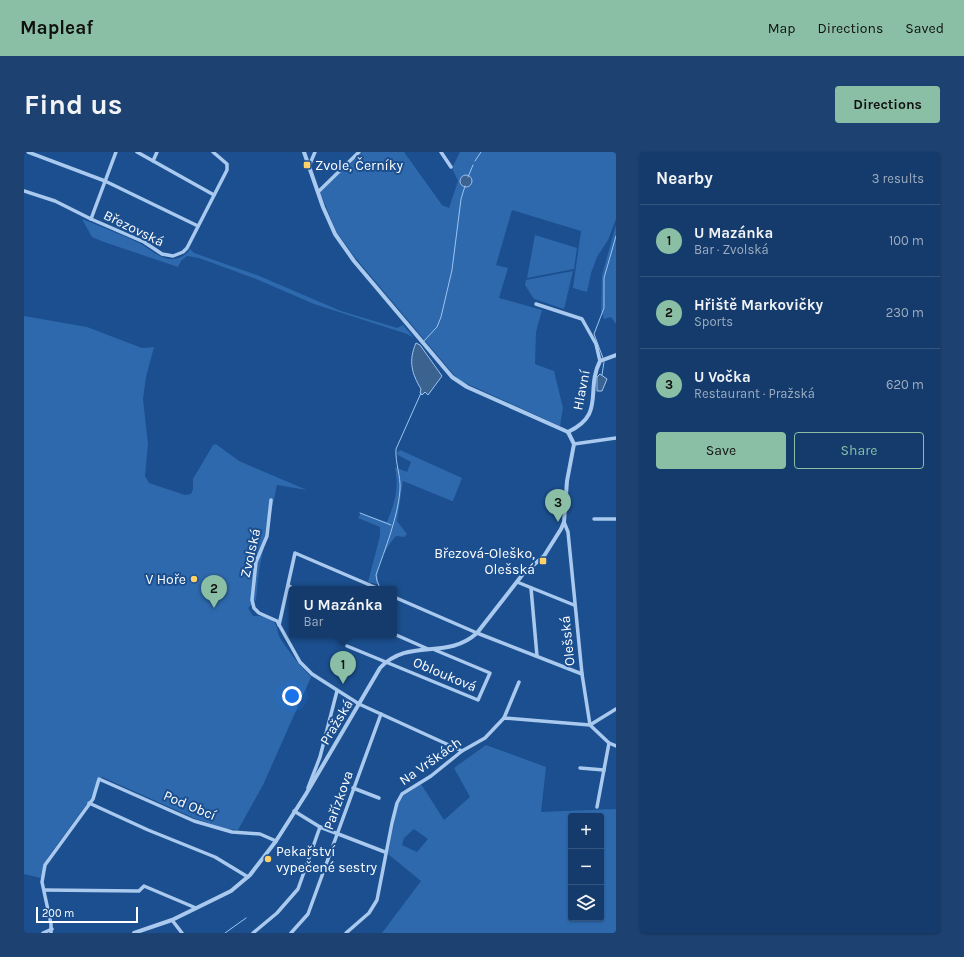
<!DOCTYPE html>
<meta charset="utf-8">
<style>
:root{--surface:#143b6b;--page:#1d4271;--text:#f1f3f6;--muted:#9dadc1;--line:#33557e;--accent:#8abfa5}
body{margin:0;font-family:Karla,sans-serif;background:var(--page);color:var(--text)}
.controls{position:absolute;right:12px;bottom:12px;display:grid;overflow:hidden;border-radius:4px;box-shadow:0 1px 3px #0004}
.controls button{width:36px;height:36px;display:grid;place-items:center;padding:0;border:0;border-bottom:1px solid var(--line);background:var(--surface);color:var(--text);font:20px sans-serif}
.scale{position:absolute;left:12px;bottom:10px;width:102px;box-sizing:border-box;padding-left:4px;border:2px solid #fff;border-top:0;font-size:11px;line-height:14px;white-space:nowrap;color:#fff;-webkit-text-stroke:3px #1b4f8f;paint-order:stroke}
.you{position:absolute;left:268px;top:544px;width:14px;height:14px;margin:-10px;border:3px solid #fff;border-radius:50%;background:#1a73e8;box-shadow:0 0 0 6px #1a73e833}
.badge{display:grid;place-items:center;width:26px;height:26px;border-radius:50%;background:var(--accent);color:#111;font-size:13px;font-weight:700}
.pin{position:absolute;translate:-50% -33px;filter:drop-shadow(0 1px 2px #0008)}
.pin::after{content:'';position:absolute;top:21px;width:14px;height:12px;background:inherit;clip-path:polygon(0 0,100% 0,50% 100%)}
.popup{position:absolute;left:265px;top:434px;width:108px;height:52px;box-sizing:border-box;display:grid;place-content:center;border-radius:4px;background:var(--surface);filter:drop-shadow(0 1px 3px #0005);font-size:13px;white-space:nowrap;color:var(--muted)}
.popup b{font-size:15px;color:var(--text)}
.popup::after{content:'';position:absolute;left:50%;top:100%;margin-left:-8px;border:8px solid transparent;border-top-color:var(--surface)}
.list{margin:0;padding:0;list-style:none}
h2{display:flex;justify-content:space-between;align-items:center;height:52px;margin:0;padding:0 16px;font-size:17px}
h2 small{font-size:13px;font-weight:400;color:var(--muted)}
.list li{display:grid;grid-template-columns:26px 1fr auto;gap:12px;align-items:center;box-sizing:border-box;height:72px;padding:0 16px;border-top:1px solid var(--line)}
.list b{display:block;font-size:15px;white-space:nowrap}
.list p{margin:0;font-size:13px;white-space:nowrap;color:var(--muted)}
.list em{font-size:13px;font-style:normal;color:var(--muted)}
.actions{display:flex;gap:8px;padding:12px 16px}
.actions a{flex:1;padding:9px 0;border:1px solid var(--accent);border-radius:4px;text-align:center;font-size:14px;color:var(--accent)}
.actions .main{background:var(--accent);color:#111}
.icon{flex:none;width:22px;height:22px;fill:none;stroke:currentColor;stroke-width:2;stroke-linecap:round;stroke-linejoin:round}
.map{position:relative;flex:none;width:592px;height:781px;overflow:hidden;border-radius:4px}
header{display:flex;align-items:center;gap:24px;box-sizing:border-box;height:56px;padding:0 20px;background:var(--accent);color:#111}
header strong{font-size:19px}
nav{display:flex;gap:22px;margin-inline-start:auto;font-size:14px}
.intro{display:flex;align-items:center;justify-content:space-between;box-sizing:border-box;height:96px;padding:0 24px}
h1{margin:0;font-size:28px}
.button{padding:10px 18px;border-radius:4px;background:var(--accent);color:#111;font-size:14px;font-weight:700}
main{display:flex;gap:24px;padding:0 24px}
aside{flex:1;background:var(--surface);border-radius:4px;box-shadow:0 1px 3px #0004}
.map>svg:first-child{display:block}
.green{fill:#2e69ad;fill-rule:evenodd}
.water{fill:#3c6290;stroke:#9cc4f0}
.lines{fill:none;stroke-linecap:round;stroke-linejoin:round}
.stream{stroke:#9cc4f0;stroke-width:1}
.minor{stroke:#a9c9ee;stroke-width:3.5}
.tertiary{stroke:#a9c9ee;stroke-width:4}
.poi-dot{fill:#ffd166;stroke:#1b4f8f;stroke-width:1.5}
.labels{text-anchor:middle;stroke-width:4;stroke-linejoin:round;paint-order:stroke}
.poi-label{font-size:14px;fill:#fff;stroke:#1b4f8f;text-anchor:start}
.street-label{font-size:14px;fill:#fff;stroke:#1b4f8f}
</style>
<header>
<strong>Mapleaf</strong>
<nav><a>Map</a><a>Directions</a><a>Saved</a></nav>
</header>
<div class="intro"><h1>Find us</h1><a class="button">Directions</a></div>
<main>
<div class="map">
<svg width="592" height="781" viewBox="0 0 592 781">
<rect width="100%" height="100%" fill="#1b4f8f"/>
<g class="green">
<polygon points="338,0 380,0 418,53 425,56 434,29 428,16 436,0 592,0 592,67 584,88 573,105 567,121 563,140 549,136 557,79 547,76 488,58 472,113 484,116 475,146 518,158 512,180 511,212 530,219 539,256 536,274 437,229 430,223 330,104 312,79 296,40"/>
<path d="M58 67C77 75 97 82 115 91 125 96 133 105 145 107 153 108 162 104 166 97L170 101 233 123 317 159 373 176 379 173 390 186 383 182 290 152 232 127 175 106 163 104 157 109 154 115 80 90 68 85Z"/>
<polygon points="592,73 592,172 587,165 580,167 577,158 578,123"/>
<polygon points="511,83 553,96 550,117 503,126"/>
<polygon points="549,119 540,157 510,147 501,133 502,128"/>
<path d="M0 164 63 175 118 196 130 195 122 225 119 247 124 292 121 324 125 331 161 343 167 342 169 337V327L189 293 192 292 215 309 283 338 253 333 235 418 232 448 224 456 229 464C236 464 244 464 249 469 254 474 253 481 256 486 265 500 275 513 287 525L239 633 214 678 201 677 170 666 78 625 67 646 24 705 17 726 0 722Z"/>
<path d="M376 298 438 326 429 349H428L379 329 373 369 383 382 380 385 372 384C362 395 348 419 356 433L344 430 356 384V375L334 366 337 361 363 370C371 351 375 336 371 315L383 320 387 310 372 302Z"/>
<path d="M462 593 522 615 517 660 592 657V781H358L397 729 364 702 374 651 380 643 397 632 420 668 446 645 430 616ZM547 664H577V766H547ZM390 677 404 687 393 700 378 693 380 686Z"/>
</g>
<g class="water">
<circle cx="442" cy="29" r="6"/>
<path d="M392 191 396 193 418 224 404 243 401 240 398 243 396 241 397 237C388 222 384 209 392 191Z"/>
<polygon points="576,222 583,227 578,239 573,239 573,225"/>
</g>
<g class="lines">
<g class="stream">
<polyline points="451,9 457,0"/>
<polyline points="444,25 449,13"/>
<polyline points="399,190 413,175 417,165 428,118 437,47 441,34"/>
<polyline points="579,206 570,182 580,156 580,126 592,84"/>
<polyline points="578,223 580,210"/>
<polyline points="336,361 367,373"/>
<path d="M356 436 353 429 352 423C361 397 374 365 376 338 377 324 371 311 372 297L397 241"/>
<polyline points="201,781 222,766"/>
</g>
<g class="minor">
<polyline points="4,0 81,29 174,74"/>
<polyline points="113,0 190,43"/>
<polyline points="417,0 427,15"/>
<polyline points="129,9 133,0"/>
<polyline points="285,14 291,0"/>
<polyline points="0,39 31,49 67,67 120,90 138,102 149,104 159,100 163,96 203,18 203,12 189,0"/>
<polyline points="294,40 335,0"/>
<polyline points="67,67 92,0"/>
<polyline points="512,152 558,167 572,192 576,209"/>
<polyline points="550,292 592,286"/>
<polyline points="247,348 243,384 232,410 228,448 230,456 235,461 253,469 276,510 288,522 335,552 438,599"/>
<polyline points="570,367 592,367"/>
<polyline points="540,370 544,380 558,522 566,573 585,591 592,594"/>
<polyline points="493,430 550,453"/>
<polyline points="265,434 270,437"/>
<polyline points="507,436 513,504"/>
<polyline points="370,445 453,481 558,522"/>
<polyline points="255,473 271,401 355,437"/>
<polyline points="370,482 404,497"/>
<polyline points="323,494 454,548 466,521 411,498"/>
<polyline points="480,566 495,530"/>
<polyline points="556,616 580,618"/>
<polyline points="284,636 296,605 313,539"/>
<polyline points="329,636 355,646"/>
<polyline points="65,651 124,678 191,705 224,725"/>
<polyline points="573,655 585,591"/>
<polyline points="270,659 296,675 361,700"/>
<polyline points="20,738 115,739 120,734 172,756"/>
<polyline points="148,768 158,781"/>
<polyline points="19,781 28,777"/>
<polyline points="27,781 27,772 18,730 21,713 69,647 75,627 170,669 208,680 236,682 252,689"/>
<polyline points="229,781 253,761 274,737 296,675"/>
<polyline points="267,781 284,762 357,562"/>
<polyline points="322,781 345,761 353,748 368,671 373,651 378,642 407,624 438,599 461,586 480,566 566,573 592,557"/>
</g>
<g class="tertiary">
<polyline points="280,0 299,55 311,82 330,109 428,225 443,235 544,280"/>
<path d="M544 280C582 262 561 239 576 209L592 203"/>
<path d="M110 781 148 768 207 739 226 723 252 689 282 642 356 516C385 485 422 509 453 481L499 422 520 404 537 377 540 370 543 329 550 292 544 280"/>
</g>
</g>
<g class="poi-dot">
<rect x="279" y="9" width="8" height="8" rx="2"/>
<rect x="515" y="405" width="8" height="8" rx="2"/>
<circle cx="170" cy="427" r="4"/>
<circle cx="244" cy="707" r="4"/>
</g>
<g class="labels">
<g class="poi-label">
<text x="291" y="18">Zvole, Černíky</text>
<text x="511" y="406" text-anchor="end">Březová-Oleško,<tspan x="511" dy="16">Olešská</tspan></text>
<text x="162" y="432" text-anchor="end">V Hoře</text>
<text x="252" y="704">Pekařství<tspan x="252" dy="16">vypečené sestry</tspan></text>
</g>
<g class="street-label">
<text transform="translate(110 76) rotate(26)" y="5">Březovská</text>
<text transform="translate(557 238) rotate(-79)" y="5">Hlavní</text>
<text transform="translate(226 401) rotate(-77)" y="5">Zvolská</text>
<text transform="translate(543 489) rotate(-96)" y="5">Olešská</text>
<text transform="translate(421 522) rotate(23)" y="5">Oblouková</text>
<text transform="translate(312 570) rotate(-59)" y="5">Pražská</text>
<text transform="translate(406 609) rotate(-35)" y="5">Na Vrškách</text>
<text transform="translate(314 648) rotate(-70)" y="5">Pařízkova</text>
<text transform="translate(166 653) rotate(23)" y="5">Pod Obcí</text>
</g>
</g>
</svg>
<div class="controls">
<button>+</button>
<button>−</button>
<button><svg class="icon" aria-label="layers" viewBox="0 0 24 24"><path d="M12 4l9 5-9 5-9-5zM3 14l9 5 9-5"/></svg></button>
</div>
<div class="scale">200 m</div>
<div class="you"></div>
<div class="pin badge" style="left:319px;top:532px">1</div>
<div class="popup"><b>U Mazánka</b>Bar</div>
<div class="pin badge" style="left:190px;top:456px">2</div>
<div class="pin badge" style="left:534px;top:370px">3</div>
</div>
<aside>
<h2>Nearby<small>3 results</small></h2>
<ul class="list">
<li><span class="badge">1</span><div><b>U Mazánka</b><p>Bar · Zvolská</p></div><em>100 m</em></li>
<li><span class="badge">2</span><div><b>Hřiště Markovičky</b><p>Sports</p></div><em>230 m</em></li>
<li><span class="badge">3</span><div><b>U Vočka</b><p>Restaurant · Pražská</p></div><em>620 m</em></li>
</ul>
<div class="actions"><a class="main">Save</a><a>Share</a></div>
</aside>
</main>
